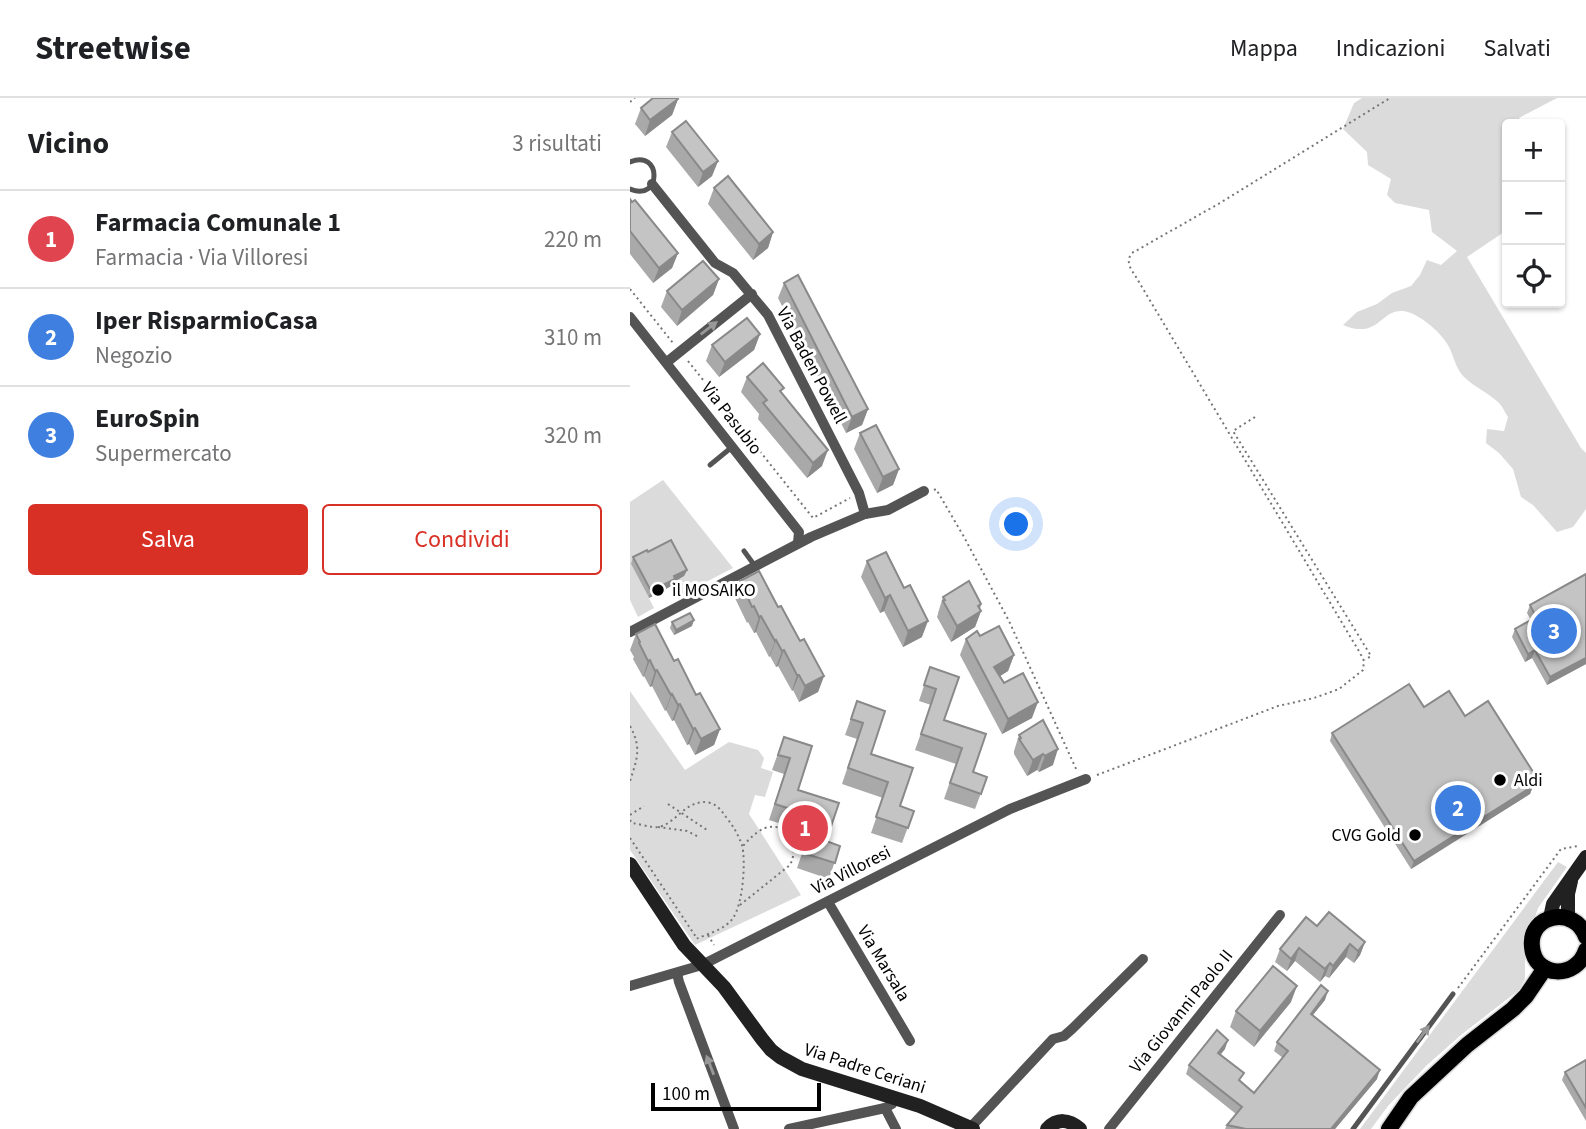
<!DOCTYPE html>
<html lang="it">
<meta charset="utf-8">
<style>
:root{--surface:#fff;--page:#f6f6f6;--text:#202124;--muted:#757577;--line:#e0e0e0;--accent:#d93025}
body{margin:0;font-family:"Source Sans 3",sans-serif;background:var(--page);color:var(--text)}
.controls{position:absolute;right:21px;top:21px;display:grid;overflow:hidden;border-radius:7px;box-shadow:0 2px 5px #0004}
.controls button{width:63px;height:63px;display:grid;place-items:center;padding:0;border:0;border-bottom:2px solid var(--line);background:var(--surface);color:var(--text);font:35px sans-serif}
.scale{position:absolute;left:21px;bottom:18px;width:170px;box-sizing:border-box;padding-left:7px;border:4px solid #000;border-top:0;font-size:19px;line-height:24px;white-space:nowrap;color:#000;-webkit-text-stroke:5px #fff;paint-order:stroke}
.you{position:absolute;left:387px;top:427px;width:24px;height:24px;margin:-18px;border:5px solid #fff;border-radius:50%;background:#1a73e8;box-shadow:0 0 0 10px #1a73e833}
.badge{display:grid;place-items:center;width:46px;height:46px;border-radius:50%;background:var(--accent);color:#fff;font-size:23px;font-weight:700}
.pin{position:absolute;translate:-50% -50%;border:4px solid #fff;box-shadow:0 2px 7px #0006}
.list{margin:0;padding:0;list-style:none}
h2{display:flex;justify-content:space-between;align-items:center;height:91px;margin:0;padding:0 28px;font-size:30px}
h2 small{font-size:23px;font-weight:400;color:var(--muted)}
.list li{display:grid;grid-template-columns:46px 1fr auto;gap:21px;align-items:center;box-sizing:border-box;height:98px;padding:0 28px;border-top:2px solid var(--line)}
.list b{display:block;font-size:26px;white-space:nowrap}
.list p{margin:0;font-size:23px;white-space:nowrap;color:var(--muted)}
.list em{font-size:23px;font-style:normal;color:var(--muted)}
.actions{display:flex;gap:14px;padding:21px 28px}
.actions a{flex:1;padding:16px 0;border:2px solid var(--accent);border-radius:7px;text-align:center;font-size:24px;color:var(--accent)}
.actions .main{background:var(--accent);color:#fff}
.icon{flex:none;width:38px;height:38px;fill:none;stroke:currentColor;stroke-width:2;stroke-linecap:round;stroke-linejoin:round}
.map{position:relative;flex:none;width:956px;height:1031px;overflow:hidden}
header{display:flex;align-items:center;gap:42px;box-sizing:border-box;height:98px;padding:0 35px;background:var(--surface);border-bottom:2px solid var(--line)}
header strong{font-size:33px}
nav{display:flex;gap:38px;margin-inline-start:auto;font-size:24px}
main{display:flex}
aside{flex:1;background:var(--surface)}
.map>svg:first-child{display:block}
.green{fill:#dbdbdb}
.lines{fill:none;stroke-linecap:round;stroke-linejoin:round}
.primary-casing{stroke:#dbdbdb;stroke-width:19}
.path{stroke:#767676;stroke-width:2;stroke-dasharray:2 3.5;stroke-linecap:butt}
.lane{stroke:#545454;stroke-width:5}
.street{stroke:#545454;stroke-width:10}
.secondary{stroke:#212121;stroke-width:14}
.primary{stroke:#000;stroke-width:16}
.wall{fill:#a9a9a9}
.shaded-wall{fill:#898989}
.building{fill:#c4c4c4;stroke:#898989;stroke-width:2}
.oneway{fill:#989898}
.poi-dot{fill:#000;stroke:#fff;stroke-width:2.5}
.labels{text-anchor:middle;stroke-width:6;stroke-linejoin:round;paint-order:stroke}
.street-label{font-size:18px;fill:#000;stroke:#fff}
.poi-label{font-size:18px;fill:#000;stroke:#fff;text-anchor:start}
</style>
<header>
<strong>Streetwise</strong>
<nav><a>Mappa</a><a>Indicazioni</a><a>Salvati</a></nav>
</header>
<main>
<aside>
<h2>Vicino<small>3 risultati</small></h2>
<ul class="list">
<li><span class="badge" style="background:#e0444e">1</span><div><b>Farmacia Comunale 1</b><p>Farmacia · Via Villoresi</p></div><em>220 m</em></li>
<li><span class="badge" style="background:#3f7fe0">2</span><div><b>Iper RisparmioCasa</b><p>Negozio</p></div><em>310 m</em></li>
<li><span class="badge" style="background:#3f7fe0">3</span><div><b>EuroSpin</b><p>Supermercato</p></div><em>320 m</em></li>
</ul>
<div class="actions"><a class="main">Salva</a><a>Condividi</a></div>
</aside>
<div class="map">
<svg width="956" height="1031" viewBox="0 0 956 1031">
<rect width="100%" height="100%" fill="#fff"/>
<g class="green">
<path d="M732 0H927L889 20 892 26H877V132L837 159 951 350 956 355V411L943 429 927 434 903 407 891 399 883 371 869 355 856 345 857 331 874 333 878 319C875 315 873 309 869 305 859 295 844 289 834 279 826 271 824 259 819 249 812 235 789 215 773 213 750 211 749 242 713 227L727 214 747 206 762 195 781 188 790 177 797 162 811 167 827 153 802 134 799 112 765 105 757 97 761 81 738 67 737 54 713 31 724 5Z"/>
<polygon points="33,382 103,470 49,498 42,485 54,478 1,466 24,510 8,519 0,502 0,404"/>
<polygon points="0,593 55,672 99,644 128,652 134,660 131,670 143,674 135,699 125,697 119,716 171,797 65,847 0,752"/>
<polygon points="928,764 937,769 908,810 895,850 895,881 889,892 831,937 796,968 758,1008 741,1031 730,1031"/>
</g>
<g class="lines">
<defs>
<g id="primary">
<path d="M956 839C945 807 898 816 902 849 905 881 947 881 956 852"/>
<polyline points="759,1031 781,999 837,947 883,911 896,898 915,870"/>
</g>
</defs>
<use href="#primary" class="primary-casing"/>
<g class="path">
<polyline points="0,4 5,0"/>
<polyline points="0,191 43,245"/>
<polyline points="58,263 183,420 220,400"/>
<polyline points="625,319 603,333 741,558 735,562"/>
<polyline points="304,392 306,391 334,439 379,523 447,673"/>
<path d="M0 628C12 650 7 661 0 683"/>
<path d="M467 677 648 608 684 600 709 591 733 572 734 563 730 555 506 179C501 171 495 164 502 155L590 105 760 0"/>
<polyline points="38,706 77,732"/>
<polyline points="0,717 14,708"/>
<path d="M0 722 2 725C10 726 21 730 29 729 47 725 57 699 81 705 87 707 92 713 96 719 103 728 108 736 112 747 116 763 113 806 103 820 96 831 77 836 66 841"/>
<polyline points="28,729 57,733 69,739"/>
<polyline points="0,740 66,839"/>
<path d="M110 807 160 767C170 747 159 723 135 730 127 733 118 742 113 748"/>
<polyline points="78,837 84,847"/>
<polyline points="828,890 931,751 948,748"/>
</g>
<g class="lane">
<path d="M0 64C32 50 32 105 0 91"/>
<polyline points="80,367 102,349"/>
<polyline points="114,453 125,468"/>
<polyline points="723,1031 823,896"/>
</g>
<g class="street">
<polyline points="22,86 85,165 103,175 138,217 229,395 235,416"/>
<polyline points="0,219 169,434 168,445"/>
<polyline points="37,264 122,196"/>
<polyline points="0,534 181,439 235,416 258,412 294,393"/>
<polyline points="198,804 280,943"/>
<polyline points="47,875 49,884 104,1031"/>
<polyline points="0,888 72,867 380,711 456,681"/>
<polyline points="255,1010 266,1031"/>
<polyline points="340,1030 423,941 434,938 442,931 513,861"/>
<polyline points="159,1031 255,1010 262,1006 266,1000"/>
<polyline points="479,1031 650,817"/>
</g>
<g class="secondary">
<polyline points="0,766 54,847 94,889 132,941 141,952 150,959 172,971 290,1008 343,1031"/>
<polyline points="920,820 923,806 956,759"/>
<polyline points="938,820 938,796 941,783"/>
<path d="M417 1031C427 1020 439 1021 450 1031"/>
</g>
<use href="#primary" class="primary"/>
</g>
<g class="wall">
<polygon points="48,1 42,17 15,38 5,26 11,10"/>
<polygon points="42,34 88,63 82,78 68,89 36,49"/>
<polygon points="84,90 143,134 138,150 123,162 78,106"/>
<polygon points="0,101 48,155 42,170 23,185 0,156"/>
<polygon points="89,181 83,197 47,228 31,209 37,193"/>
<polygon points="154,185 238,311 232,327 216,335 148,200"/>
<polygon points="130,236 124,252 89,279 76,263 82,247"/>
<polygon points="117,279 152,296 192,368 177,380 128,321 129,316 111,294"/>
<polygon points="230,335 269,371 263,387 247,395 224,351"/>
<polygon points="18,454 57,472 54,478 44,484 43,487 19,500 1,466 3,459"/>
<polygon points="237,463 292,539 273,549 254,513 250,515 231,479"/>
<polygon points="110,483 148,509 194,578 188,594 169,604 163,592 162,593 148,568 146,569 140,558 139,559 126,534 124,535 118,524 117,525 104,498"/>
<polygon points="313,499 351,506 350,511 351,513 345,529 321,544 307,519 308,516 308,515"/>
<polygon points="900,507 956,566 917,587 902,560 895,564 882,539 885,531 901,522 897,515"/>
<polygon points="42,524 62,528 44,537 40,530"/>
<polygon points="6,536 44,563 90,631 84,647 65,657 59,646 57,647 44,622 42,623 36,612 35,613 22,588 20,589 14,578 13,579 3,561 4,559 0,552"/>
<polygon points="350,538 384,557 378,573 370,578 402,620 372,636 330,557 336,541"/>
<polygon points="300,569 314,622 356,636 343,674 357,679 345,711 314,701 326,666 285,652 301,607 289,603"/>
<polygon points="227,603 241,656 283,670 270,708 284,713 272,745 241,735 253,700 212,686 227,641 215,637"/>
<polygon points="794,609 903,688 900,696 781,771 700,643 702,635"/>
<polygon points="413,622 423,667 409,674 407,672 397,678 384,656 384,653 389,637"/>
<polygon points="154,639 168,692 209,705 196,743 210,748 199,781 167,770 179,735 139,722 154,676 142,672"/>
<polygon points="687,828 735,844 730,857 724,865 716,859 699,880 695,878 690,884 665,863 657,873 645,864 650,851"/>
<polygon points="695,902 683,917 747,981 705,1031 595,1031 597,1027 606,1016 556,976 559,967 595,951 591,956 611,984 624,995 653,960 644,953 647,944"/>
<polygon points="661,904 624,949 600,929 606,913"/>
<polygon points="956,962 956,1023 932,982 935,974"/>
</g>
<g class="shaded-wall">
<polygon points="48,1 42,17 15,38 20,22"/>
<polygon points="88,63 82,78 68,89 73,74"/>
<polygon points="143,134 138,150 123,162 129,146"/>
<polygon points="48,155 42,170 23,185 29,170"/>
<polygon points="89,181 83,197 47,228 52,212"/>
<polygon points="130,236 124,252 89,279 95,264"/>
<polygon points="238,311 232,327 216,335 222,319"/>
<polygon points="198,352 192,368 177,380 183,365"/>
<polygon points="269,371 263,387 247,395 253,379"/>
<polygon points="57,472 54,478 44,484 43,487 19,500 21,493 44,478"/>
<polygon points="260,497 254,513 250,515 255,500"/>
<polygon points="351,506 348,515 351,513 345,529 321,544 327,528"/>
<polygon points="131,518 126,534 124,535 129,519"/>
<polygon points="64,522 62,528 44,537 46,532"/>
<polygon points="298,523 292,539 273,549 278,533"/>
<polygon points="146,542 140,558 139,559 145,543"/>
<polygon points="154,552 148,568 146,569 152,553"/>
<polygon points="905,552 902,560 895,564 898,556"/>
<polygon points="384,557 378,573 359,585 364,569"/>
<polygon points="956,560 956,566 917,587 920,579"/>
<polygon points="20,562 14,578 13,579 18,563"/>
<polygon points="27,572 22,588 20,589 25,573"/>
<polygon points="167,577 169,577 163,592 162,593"/>
<polygon points="194,578 188,594 169,604 175,588"/>
<polygon points="42,596 36,612 35,613 41,597"/>
<polygon points="408,604 402,620 372,636 378,621"/>
<polygon points="50,606 44,622 42,623 48,607"/>
<polygon points="65,630 59,646 57,647 63,631"/>
<polygon points="90,631 84,647 65,657 71,641"/>
<polygon points="428,651 423,667 409,674 415,658"/>
<polygon points="413,656 407,672 397,678 403,662"/>
<polygon points="903,688 900,696 781,771 784,763"/>
<polygon points="735,844 730,857 724,865 728,853"/>
<polygon points="720,846 716,859 699,880 703,868"/>
<polygon points="669,850 665,863 657,873 661,861"/>
<polygon points="700,865 695,878 690,884 695,871"/>
<polygon points="667,888 661,904 624,949 630,933"/>
<polygon points="698,893 695,902 677,924 681,916"/>
<polygon points="598,942 595,951 585,963 588,955"/>
<polygon points="750,972 747,981 705,1031 701,1031"/>
</g>
<g class="building">
<polygon points="23,0 47,0 48,1 20,22 11,10"/>
<polygon points="56,23 88,63 73,74 42,34"/>
<polygon points="98,78 143,134 129,146 84,90"/>
<polygon points="0,101 2,104 5,102 48,155 29,170 0,133"/>
<polygon points="73,163 89,181 52,212 37,193"/>
<polygon points="168,177 238,311 222,319 154,185"/>
<polygon points="117,220 130,236 95,264 82,247"/>
<polygon points="133,265 154,290 150,293 198,352 183,365 133,305 137,302 117,279"/>
<polygon points="246,327 269,371 253,379 230,335"/>
<polygon points="41,442 57,472 44,478 45,481 21,493 3,459 17,452 18,454"/>
<polygon points="256,454 274,490 280,487 298,523 278,533 260,497 255,500 237,463"/>
<polygon points="129,473 148,509 151,508 170,543 174,541 194,578 175,588 169,577 167,577 154,552 152,553 146,542 145,543 131,518 129,519 124,508 122,509 110,483"/>
<polygon points="956,476 956,560 920,579 905,552 898,556 885,531 906,519 900,507"/>
<polygon points="339,483 351,506 348,508 351,513 327,528 313,503 315,502 313,499"/>
<polygon points="60,515 64,522 46,532 42,524"/>
<polygon points="25,526 44,563 48,561 66,597 70,595 90,631 71,641 65,630 63,631 50,606 48,607 42,596 41,597 27,572 25,573 20,562 18,563 9,545 10,544 6,536"/>
<polygon points="369,528 384,557 364,569 374,585 393,575 408,604 378,621 336,541 347,533 350,538"/>
<polygon points="300,569 329,579 314,622 356,636 343,674 357,679 351,696 320,685 332,650 291,636 306,591 294,587"/>
<polygon points="779,586 794,609 819,593 835,618 858,603 905,677 903,688 784,763 702,635"/>
<polygon points="227,603 255,613 241,656 283,670 270,708 284,713 278,730 246,719 258,684 218,670 233,625 221,621"/>
<polygon points="413,622 428,651 415,658 413,656 403,662 389,641 391,640 389,637"/>
<polygon points="154,639 182,648 168,692 209,705 196,743 210,748 205,765 173,755 185,719 145,706 160,660 148,657"/>
<polygon points="699,814 735,844 728,853 720,846 703,868 700,865 695,871 669,850 661,861 650,851 676,819 687,828"/>
<polygon points="643,868 667,888 630,933 606,913"/>
<polygon points="691,887 698,893 681,916 750,972 701,1031 616,1031 597,1027 612,1009 559,967 587,932 598,942 588,955 614,975 609,982 624,995 658,953 647,944"/>
<polygon points="956,962 956,1010 935,974"/>
</g>
<defs><path id="oneway-solid" d="M-6-.8H1V-3.2L6.5 0L1 3.2V.8H-6Z" transform="scale(1.75)"/></defs>
<g class="oneway">
<use href="#oneway-solid" transform="translate(79 230) rotate(-38)"/>
<use href="#oneway-solid" transform="translate(793 936) rotate(-54)"/>
<use href="#oneway-solid" transform="translate(80 967) rotate(-111)"/>
</g>
<g class="poi-dot">
<circle cx="28" cy="492" r="7"/>
<circle cx="870" cy="682" r="7"/>
<circle cx="785" cy="737" r="7"/>
</g>
<g class="labels">
<g class="street-label">
<text transform="translate(182 267) rotate(62)" y="6">Via Baden Powell</text>
<text transform="translate(102 320) rotate(52)" y="6">Via Pasubio</text>
<text transform="translate(221 772) rotate(-27)" y="6">Via Villoresi</text>
<text transform="translate(254 865) rotate(59)" y="6">Via Marsala</text>
<text transform="translate(551 913) rotate(-51)" y="6">Via Giovanni Paolo II</text>
<text transform="translate(235 970) rotate(18)" y="6">Via Padre Ceriani</text>
</g>
<g class="poi-label">
<text x="42" y="498">il MOSAIKO</text>
<text x="884" y="688">Aldi</text>
<text x="771" y="743" text-anchor="end">CVG Gold</text>
</g>
</g>
</svg>
<div class="controls">
<button>+</button>
<button>−</button>
<button><svg class="icon" aria-label="locate" viewBox="0 0 24 24"><circle cx="12" cy="12" r="6"/><path d="M12 2v4M12 18v4M2 12h4M18 12h4"/></svg></button>
</div>
<div class="scale">100 m</div>
<div class="you"></div>
<div class="pin badge" style="left:175px;top:730px;background:#e0444e">1</div>
<div class="pin badge" style="left:828px;top:710px;background:#3f7fe0">2</div>
<div class="pin badge" style="left:924px;top:533px;background:#3f7fe0">3</div>
</div>
</main>
